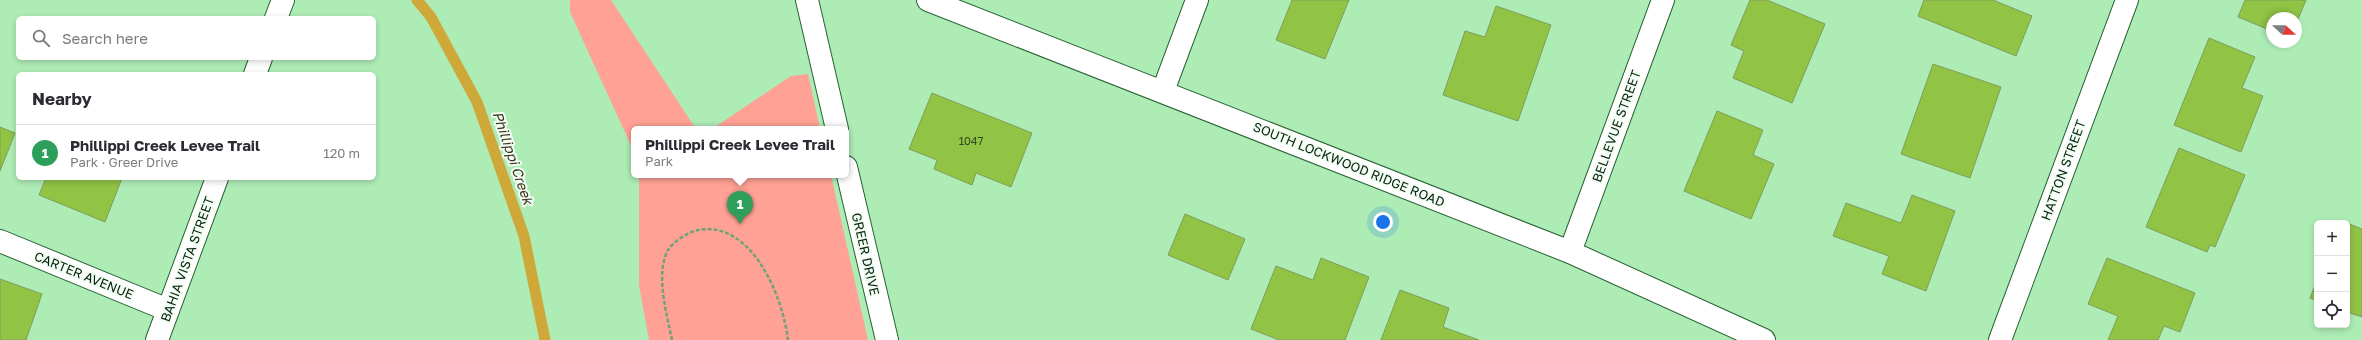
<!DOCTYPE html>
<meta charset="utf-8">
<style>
:root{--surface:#fff;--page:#f2f2f3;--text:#2b2b33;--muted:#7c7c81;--line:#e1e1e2;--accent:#912a90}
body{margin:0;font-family:"Golos Text",sans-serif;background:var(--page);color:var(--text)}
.controls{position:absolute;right:12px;bottom:12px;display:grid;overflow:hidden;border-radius:6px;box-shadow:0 2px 6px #0003}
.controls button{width:36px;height:36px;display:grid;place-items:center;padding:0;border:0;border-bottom:1px solid var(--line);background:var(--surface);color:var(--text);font:20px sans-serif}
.compass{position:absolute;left:2266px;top:12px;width:36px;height:36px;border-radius:50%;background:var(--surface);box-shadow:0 2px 6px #0003;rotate:111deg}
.you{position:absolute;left:1383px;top:222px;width:14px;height:14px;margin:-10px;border:3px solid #fff;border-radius:50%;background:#1a73e8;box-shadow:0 0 0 6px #1a73e833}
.badge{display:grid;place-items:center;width:26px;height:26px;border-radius:50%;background:var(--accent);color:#fff;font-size:13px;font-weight:700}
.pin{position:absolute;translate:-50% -33px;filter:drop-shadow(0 1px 2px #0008)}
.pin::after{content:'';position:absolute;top:21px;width:14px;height:12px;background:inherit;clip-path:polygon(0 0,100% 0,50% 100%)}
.popup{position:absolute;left:631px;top:126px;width:218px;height:52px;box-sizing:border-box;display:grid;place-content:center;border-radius:6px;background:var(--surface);filter:drop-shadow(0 1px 3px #0005);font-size:13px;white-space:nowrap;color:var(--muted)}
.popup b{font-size:15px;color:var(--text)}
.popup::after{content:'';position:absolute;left:50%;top:100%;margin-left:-8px;border:8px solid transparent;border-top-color:var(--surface)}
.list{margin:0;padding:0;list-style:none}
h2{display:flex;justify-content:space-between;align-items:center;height:52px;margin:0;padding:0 16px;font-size:17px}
h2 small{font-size:13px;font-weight:400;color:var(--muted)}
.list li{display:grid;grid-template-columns:26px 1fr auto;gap:12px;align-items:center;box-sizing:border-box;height:56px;padding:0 16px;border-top:1px solid var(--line)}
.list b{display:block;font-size:15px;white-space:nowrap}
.list p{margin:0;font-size:13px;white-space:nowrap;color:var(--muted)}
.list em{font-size:13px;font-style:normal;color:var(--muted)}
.icon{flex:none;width:22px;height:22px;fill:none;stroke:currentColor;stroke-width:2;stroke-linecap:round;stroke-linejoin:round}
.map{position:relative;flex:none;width:2362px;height:340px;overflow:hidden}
.search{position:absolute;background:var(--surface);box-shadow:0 2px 6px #0003;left:16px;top:16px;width:360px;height:44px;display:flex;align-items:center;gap:10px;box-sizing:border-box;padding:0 14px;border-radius:6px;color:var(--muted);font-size:15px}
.panel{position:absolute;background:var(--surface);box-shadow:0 2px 6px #0003;left:16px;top:72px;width:360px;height:108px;border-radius:6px}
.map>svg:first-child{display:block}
.green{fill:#ffa195}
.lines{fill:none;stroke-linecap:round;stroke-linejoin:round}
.stream{stroke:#cfa83a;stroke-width:11}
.building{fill:#91c344;stroke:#809d5c}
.street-casing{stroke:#276133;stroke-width:24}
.secondary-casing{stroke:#276133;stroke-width:24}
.path{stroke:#71a178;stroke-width:2.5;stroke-dasharray:4 2;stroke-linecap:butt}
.street{stroke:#fff;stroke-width:22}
.secondary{stroke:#fff;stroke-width:22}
.labels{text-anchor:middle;stroke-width:4;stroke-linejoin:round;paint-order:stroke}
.number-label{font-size:11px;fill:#2c4b1c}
.street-label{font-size:13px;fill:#0a230f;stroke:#f2fef4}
.water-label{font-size:14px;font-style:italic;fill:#3d341d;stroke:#f2fef4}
</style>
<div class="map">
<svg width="2362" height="340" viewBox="0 0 2362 340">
<rect width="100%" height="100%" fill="#aeecb6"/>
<g class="green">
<polygon points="570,0 611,0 696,129 634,129 634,152 570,12"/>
<polygon points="808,74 820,129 712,129 791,76"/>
<polygon points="639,175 831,175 868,340 649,340 639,286"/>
</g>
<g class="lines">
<polyline class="stream" points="417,0 431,17 477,102 524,236 545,340"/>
</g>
<g class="building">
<polygon points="1292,0 1349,0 1325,59 1276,40"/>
<polygon points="1750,0 1767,0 1825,24 1792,103 1733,78 1744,51 1731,45"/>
<polygon points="1924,0 1993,0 2032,16 2016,56 1918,16"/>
<polygon points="2245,0 2306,0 2296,24 2296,18 2272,18 2272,31 2238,17"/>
<polygon points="1496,6 1551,25 1518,121 1443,95 1465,31 1485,37"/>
<polygon points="2209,38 2255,57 2242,88 2263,96 2241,152 2174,125"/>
<polygon points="1933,64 2001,87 1970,178 1901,154"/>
<polygon points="932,93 1032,133 1011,187 976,173 972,185 934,169 937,160 909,149"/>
<polygon points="1717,111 1763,130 1753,155 1774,164 1751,219 1684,191"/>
<polygon points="0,127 15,133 0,171"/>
<polygon points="2179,148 2245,175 2215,247 2210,245 2207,252 2146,227"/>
<polygon points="46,178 122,178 105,222 39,195"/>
<polygon points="1912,195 1955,211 1926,291 1882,274 1889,256 1833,236 1846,203 1901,223"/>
<polygon points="1185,214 1245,239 1228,280 1168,255"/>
<polygon points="2347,223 2362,229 2362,317 2347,312"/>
<polygon points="1321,258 1369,277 1345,340 1279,340 1251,329 1276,266 1313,280"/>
<polygon points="2107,258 2195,293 2180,332 2164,326 2158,340 2108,340 2118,316 2088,304"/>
<polygon points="0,279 42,294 26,340 0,340"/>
<polygon points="2317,280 2317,301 2310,298"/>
<polygon points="1400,290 1449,308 1443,327 1479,340 1381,340"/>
</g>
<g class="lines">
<defs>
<g id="street">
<polyline points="807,0 837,129"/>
<polyline points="928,0 1570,252 1764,340"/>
<polyline points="1163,91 1197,0"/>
<polyline points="846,167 887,340"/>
<polyline points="0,241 168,310"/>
<polyline points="1570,252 1663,0"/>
<polyline points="2000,340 2127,0"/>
</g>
<g id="secondary">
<polyline points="276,18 283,0"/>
<polyline points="255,74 261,58"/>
<polyline points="157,340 217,178"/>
</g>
</defs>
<use href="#street" class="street-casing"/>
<use href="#secondary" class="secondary-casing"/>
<path class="path" d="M672 340C667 315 655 274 668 250 674 241 688 232 698 230 752 220 783 297 788 340"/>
<use href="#street" class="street"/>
<use href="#secondary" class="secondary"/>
</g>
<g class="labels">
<g class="number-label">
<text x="971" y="145">1047</text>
</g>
<g class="street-label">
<text transform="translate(1616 126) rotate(-70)" y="5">BELLEVUE STREET</text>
<text transform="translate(1349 164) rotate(22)" y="5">SOUTH LOCKWOOD RIDGE ROAD</text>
<text transform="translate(2063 170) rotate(-70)" y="5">HATTON STREET</text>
<text transform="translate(866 254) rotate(77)" y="5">GREER DRIVE</text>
<text transform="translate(187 259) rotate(-70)" y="5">BAHIA VISTA STREET</text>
<text transform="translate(84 275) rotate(22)" y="5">CARTER AVENUE</text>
</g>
<g class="water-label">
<text transform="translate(513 158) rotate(71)" y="5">Phillippi Creek</text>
</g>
</g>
</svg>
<div class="controls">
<button>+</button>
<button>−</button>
<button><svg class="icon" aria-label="locate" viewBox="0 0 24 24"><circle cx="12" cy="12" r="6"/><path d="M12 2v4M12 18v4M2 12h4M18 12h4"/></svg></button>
</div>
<svg class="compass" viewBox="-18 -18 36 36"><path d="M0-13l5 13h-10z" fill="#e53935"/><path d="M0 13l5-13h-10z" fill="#7c7c81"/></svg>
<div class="you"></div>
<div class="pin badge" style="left:740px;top:224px;background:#2e9e5b">1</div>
<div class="popup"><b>Phillippi Creek Levee Trail</b>Park</div>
<div class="search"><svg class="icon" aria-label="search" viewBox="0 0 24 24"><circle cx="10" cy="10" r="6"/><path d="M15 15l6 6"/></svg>Search here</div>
<section class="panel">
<h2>Nearby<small></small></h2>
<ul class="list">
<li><span class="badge" style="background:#2e9e5b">1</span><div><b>Phillippi Creek Levee Trail</b><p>Park · Greer Drive</p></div><em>120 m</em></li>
</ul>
</section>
</div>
